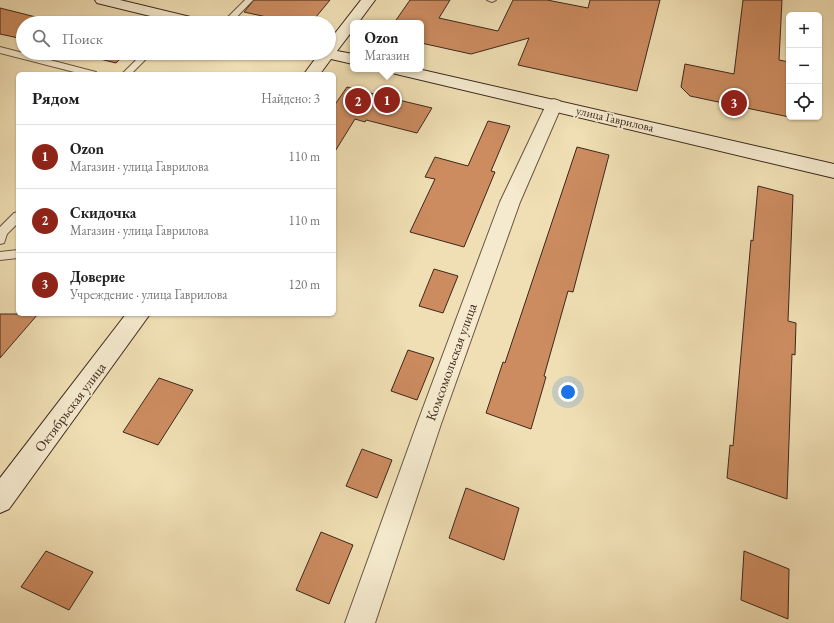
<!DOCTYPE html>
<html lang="ru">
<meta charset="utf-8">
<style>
:root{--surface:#fff;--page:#f6f6f6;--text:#222;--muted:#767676;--line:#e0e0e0;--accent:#8f2418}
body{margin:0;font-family:"EB Garamond",serif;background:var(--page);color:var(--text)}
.controls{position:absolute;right:12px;top:12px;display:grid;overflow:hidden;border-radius:6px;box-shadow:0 1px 3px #0004}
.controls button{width:36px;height:36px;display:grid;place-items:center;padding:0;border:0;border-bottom:1px solid var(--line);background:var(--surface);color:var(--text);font:20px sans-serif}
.you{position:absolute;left:568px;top:392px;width:14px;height:14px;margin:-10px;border:3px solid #fff;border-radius:50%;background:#1a73e8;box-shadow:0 0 0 6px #1a73e833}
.badge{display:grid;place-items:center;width:26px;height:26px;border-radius:50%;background:var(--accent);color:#fff;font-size:13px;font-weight:700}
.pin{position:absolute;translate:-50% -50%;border:2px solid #fff;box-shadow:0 1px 4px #0006}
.popup{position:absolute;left:350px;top:20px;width:74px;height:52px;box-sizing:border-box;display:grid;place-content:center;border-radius:6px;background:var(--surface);filter:drop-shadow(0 1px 3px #0005);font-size:13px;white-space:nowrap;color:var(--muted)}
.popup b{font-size:15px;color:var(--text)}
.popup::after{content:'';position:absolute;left:50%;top:100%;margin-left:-8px;border:8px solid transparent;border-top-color:var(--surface)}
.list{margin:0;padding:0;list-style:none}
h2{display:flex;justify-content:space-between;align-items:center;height:52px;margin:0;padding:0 16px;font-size:17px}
h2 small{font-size:13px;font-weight:400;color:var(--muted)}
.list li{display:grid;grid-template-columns:26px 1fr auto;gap:12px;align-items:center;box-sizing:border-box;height:64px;padding:0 16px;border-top:1px solid var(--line)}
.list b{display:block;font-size:15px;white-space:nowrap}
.list p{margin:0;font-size:13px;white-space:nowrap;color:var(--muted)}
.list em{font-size:13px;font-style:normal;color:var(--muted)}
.icon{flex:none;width:22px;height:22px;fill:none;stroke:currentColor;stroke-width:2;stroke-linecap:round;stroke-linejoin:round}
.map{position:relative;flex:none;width:834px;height:623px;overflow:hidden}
.search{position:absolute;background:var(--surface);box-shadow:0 1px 3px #0004;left:16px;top:16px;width:320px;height:44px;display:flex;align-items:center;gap:10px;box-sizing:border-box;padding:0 14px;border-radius:22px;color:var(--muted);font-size:15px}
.panel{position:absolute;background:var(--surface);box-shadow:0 1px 3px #0004;left:16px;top:72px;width:320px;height:244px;border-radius:6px}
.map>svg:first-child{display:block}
.building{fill:#cc8c60;stroke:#3c281d}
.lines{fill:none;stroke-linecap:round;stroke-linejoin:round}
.lane-casing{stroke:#695643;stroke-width:2}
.street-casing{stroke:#695643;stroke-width:2}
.secondary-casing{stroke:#3c281d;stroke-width:2}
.lane{fill:#f5eace;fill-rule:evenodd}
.street{fill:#f5eace;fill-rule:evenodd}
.secondary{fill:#f5eace;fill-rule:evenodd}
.labels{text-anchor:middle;stroke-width:3.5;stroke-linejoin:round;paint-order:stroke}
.far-street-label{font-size:12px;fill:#3c281d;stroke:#f5eace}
.street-label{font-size:14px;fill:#3c281d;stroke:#f5eace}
</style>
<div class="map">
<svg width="834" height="623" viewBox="0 0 834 623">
<rect width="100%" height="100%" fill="#f0dfb4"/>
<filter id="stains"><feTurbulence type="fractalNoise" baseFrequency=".005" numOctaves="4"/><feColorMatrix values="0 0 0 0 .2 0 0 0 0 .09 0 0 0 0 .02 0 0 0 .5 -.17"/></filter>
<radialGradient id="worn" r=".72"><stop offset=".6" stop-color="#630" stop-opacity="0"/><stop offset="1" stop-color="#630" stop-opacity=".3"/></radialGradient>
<g class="building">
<polygon points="254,0 330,0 311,23 294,23 244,12"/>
<polygon points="410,0 450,0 439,18 498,31 513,0 547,0 588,8 590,0 660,0 637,91 518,65 529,38 471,54 421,43 421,23 394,23"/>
<polygon points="743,0 782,0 779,60 789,62 789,117 690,96 681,87 685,64 734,74"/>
<polygon points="0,8 60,23 23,23 23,39 0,34"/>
<polygon points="76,53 126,53 116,63"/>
<polygon points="347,87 382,96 432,108 417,133 366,120 365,122 355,119 334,153 334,106"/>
<polygon points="488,121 510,126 491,171 495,172 464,247 410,232 435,179 425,177 435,157 468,166"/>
<polygon points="577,147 609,155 573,292 568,291 544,376 546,377 531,429 486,413 503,362 505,363"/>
<polygon points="758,186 793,195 788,321 796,323 795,355 792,354 787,499 727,478 730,445 733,446 751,240 753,241"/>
<polygon points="434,269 458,276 443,313 419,306"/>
<polygon points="0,314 38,314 0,358"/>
<polygon points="408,350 434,358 417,400 391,391"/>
<polygon points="159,378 193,390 158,445 123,432"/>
<polygon points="362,449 392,460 377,498 346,486"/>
<polygon points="466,488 519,508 504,560 449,538"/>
<polygon points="321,532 353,545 329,604 296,590"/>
<polygon points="46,551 93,572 69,610 21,587"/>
<polygon points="744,551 789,569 788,619 741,600"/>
</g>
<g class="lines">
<defs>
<g id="lane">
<polygon points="245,0 253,0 231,23 222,23"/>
<polygon points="487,0 496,0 492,2"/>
<polygon points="0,47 96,72 97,74 82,74 0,53"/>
<polygon points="143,53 152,53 131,74 122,74"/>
<polygon points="18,212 18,223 7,234 4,243 0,244 0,227 14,213"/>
<polygon points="18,250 18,258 0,260 0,252"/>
</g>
<polygon id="street" points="554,99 560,101 562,105 520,202 441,424 375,623 345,623 417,424 500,202 546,105 548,101"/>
<g id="secondary">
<polygon points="95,0 120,0 203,20 205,23 179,23 97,3"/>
<polygon points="361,0 375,0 358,23 353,23 353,30 337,51 353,54 353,64 331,59 320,74 304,74 318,55 317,53 329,53 329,41"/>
<polygon points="388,69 418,69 834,164 834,178 396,74 390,72"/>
<polygon points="126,314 150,314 9,509 0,513 0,478"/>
</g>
</defs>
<use href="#lane" class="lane-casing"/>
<use href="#street" class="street-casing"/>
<use href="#secondary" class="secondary-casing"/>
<use href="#lane" class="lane"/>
<use href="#street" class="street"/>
<use href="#secondary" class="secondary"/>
</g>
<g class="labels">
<g class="far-street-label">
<text transform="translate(615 119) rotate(13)" y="4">улица Гаврилова</text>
</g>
<g class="street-label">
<text transform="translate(451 362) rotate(-70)" y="5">Комсомольская улица</text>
<text transform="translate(70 407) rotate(-53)" y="5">Октябрьская улица</text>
</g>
</g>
<rect width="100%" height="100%" filter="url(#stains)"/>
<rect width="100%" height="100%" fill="url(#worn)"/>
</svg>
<div class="controls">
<button>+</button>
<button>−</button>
<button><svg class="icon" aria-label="locate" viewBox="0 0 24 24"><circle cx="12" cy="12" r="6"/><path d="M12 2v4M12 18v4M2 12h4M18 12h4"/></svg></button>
</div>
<div class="you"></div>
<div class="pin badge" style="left:387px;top:100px">1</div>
<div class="popup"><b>Ozon</b>Магазин</div>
<div class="pin badge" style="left:358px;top:101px">2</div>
<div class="pin badge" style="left:734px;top:103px">3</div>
<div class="search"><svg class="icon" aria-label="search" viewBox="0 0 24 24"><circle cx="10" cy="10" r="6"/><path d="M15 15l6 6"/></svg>Поиск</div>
<section class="panel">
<h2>Рядом<small>Найдено: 3</small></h2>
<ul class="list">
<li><span class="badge">1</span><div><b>Ozon</b><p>Магазин · улица Гаврилова</p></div><em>110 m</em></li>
<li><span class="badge">2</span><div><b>Скидочка</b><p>Магазин · улица Гаврилова</p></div><em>110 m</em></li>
<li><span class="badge">3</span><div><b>Доверие</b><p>Учреждение · улица Гаврилова</p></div><em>120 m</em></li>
</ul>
</section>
</div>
